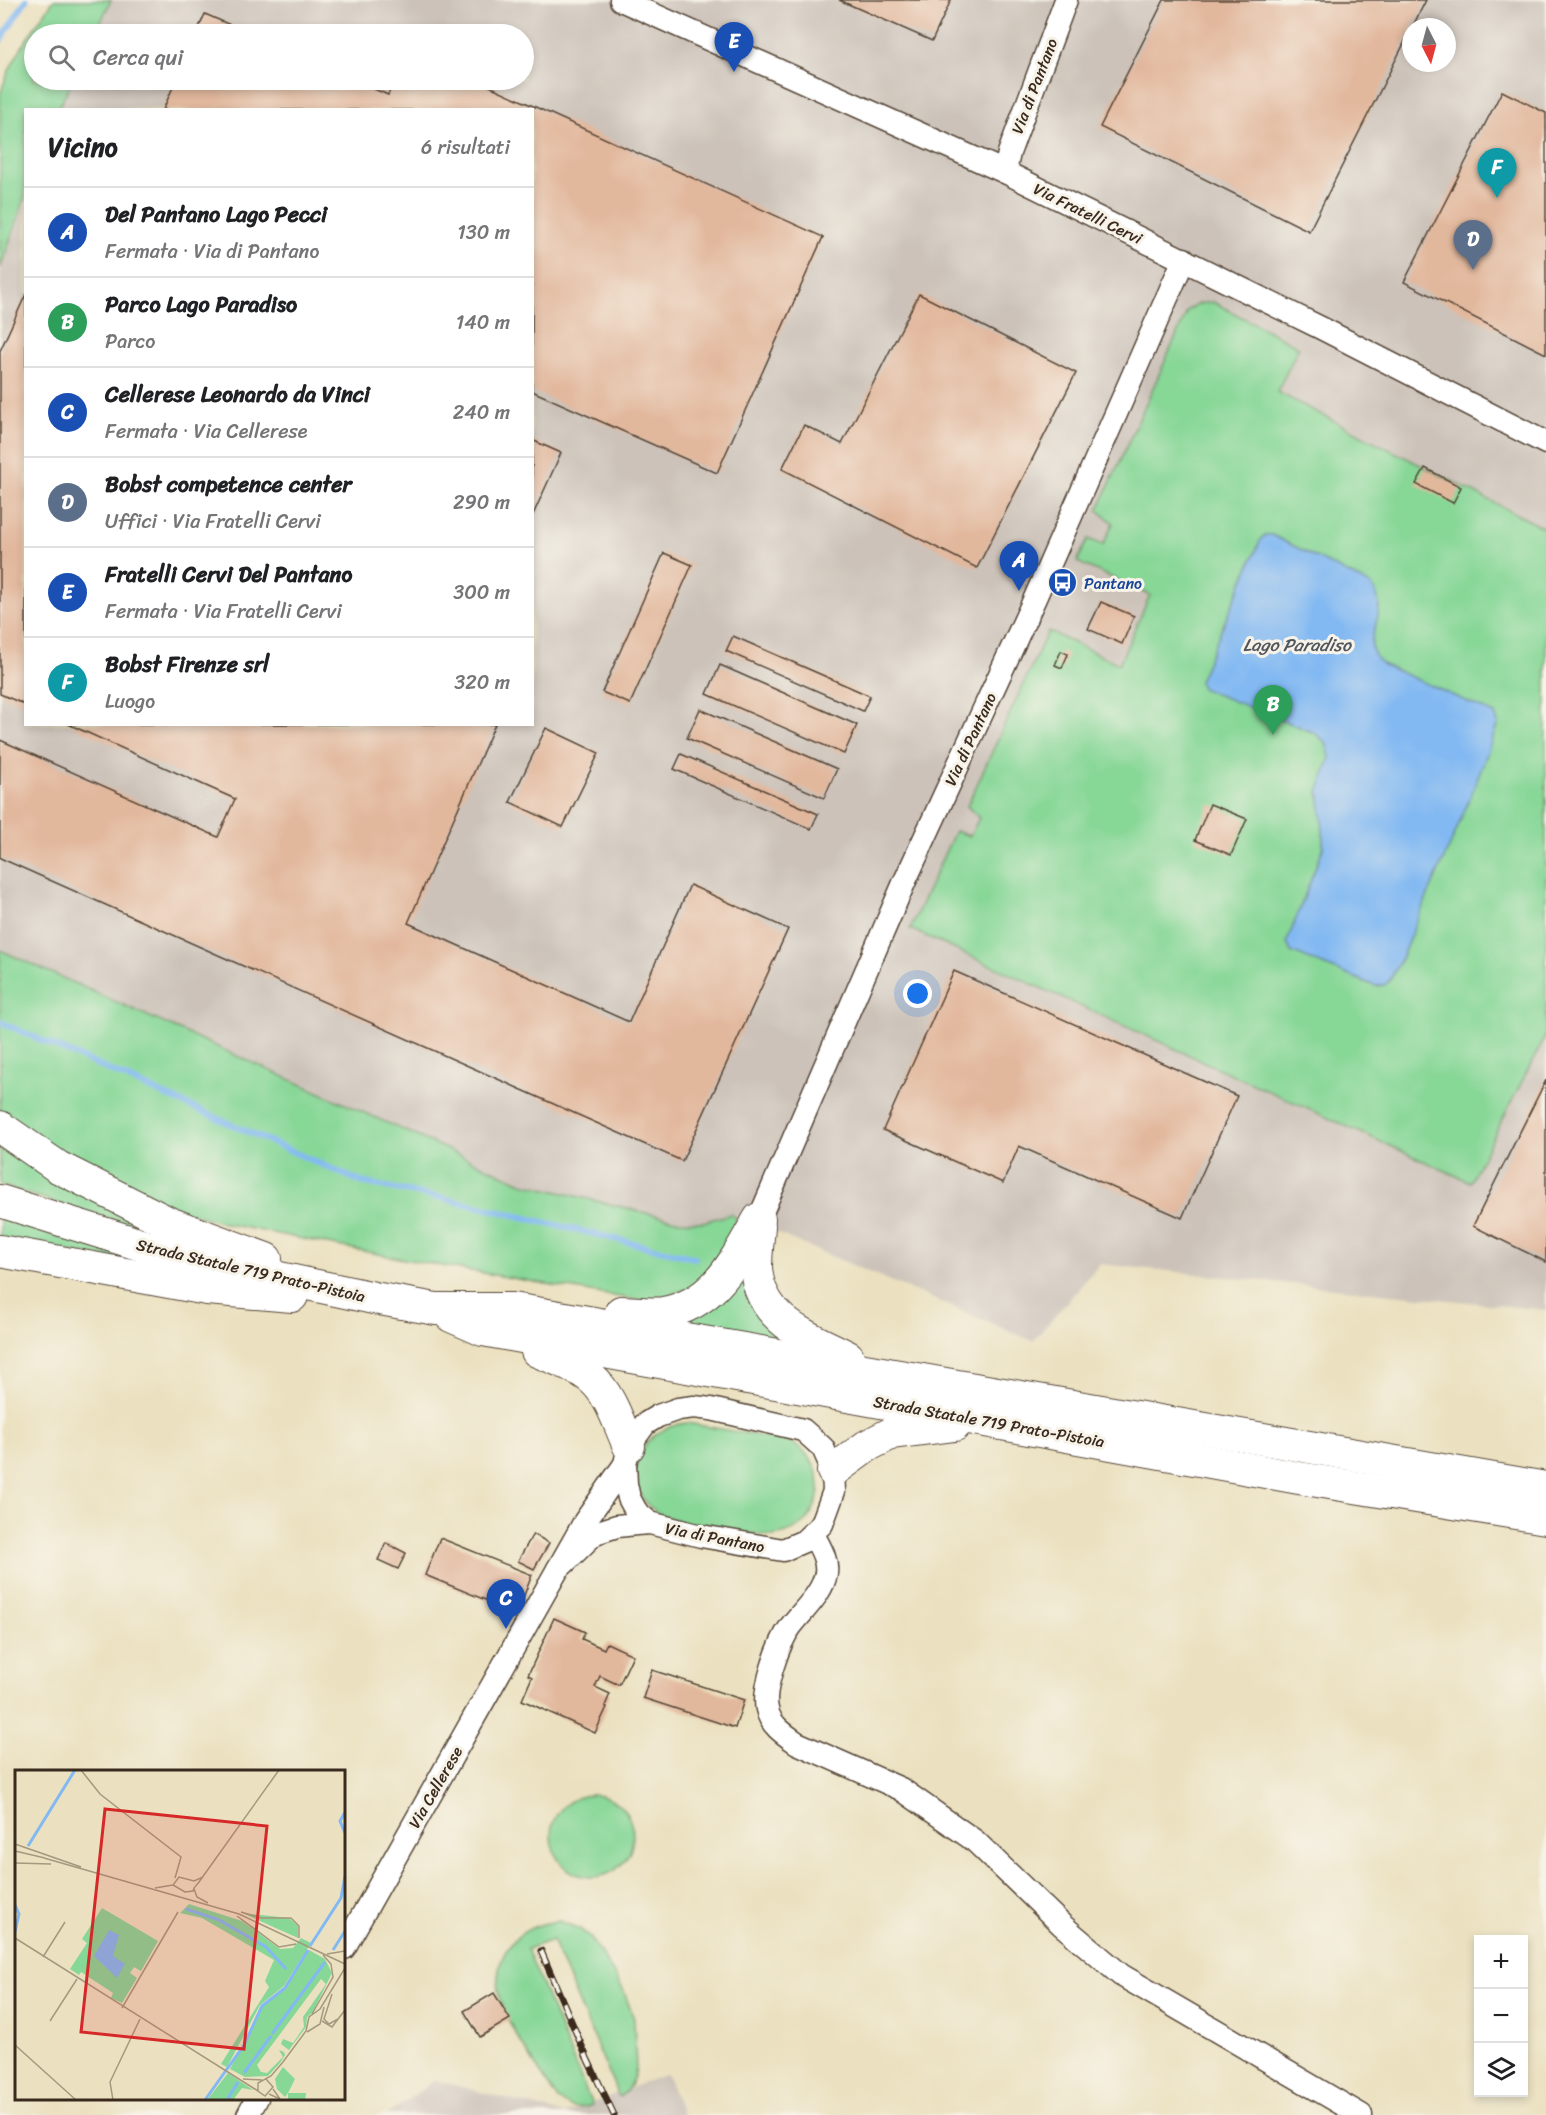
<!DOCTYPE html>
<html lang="it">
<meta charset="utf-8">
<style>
:root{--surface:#fff;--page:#f2f2f2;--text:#202124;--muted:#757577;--line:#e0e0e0;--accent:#d1495b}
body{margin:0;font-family:Sriracha,sans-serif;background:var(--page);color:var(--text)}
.controls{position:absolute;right:18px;bottom:18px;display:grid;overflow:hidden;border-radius:0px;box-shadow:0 3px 9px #0003}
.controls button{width:54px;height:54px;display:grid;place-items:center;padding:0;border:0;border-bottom:2px solid var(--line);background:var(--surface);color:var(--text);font:30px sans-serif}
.compass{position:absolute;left:1402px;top:18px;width:54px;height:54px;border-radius:50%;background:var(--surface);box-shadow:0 3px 9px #0003;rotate:174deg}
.you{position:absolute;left:918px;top:994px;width:21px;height:21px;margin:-15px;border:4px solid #fff;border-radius:50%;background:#1a73e8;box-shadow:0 0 0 9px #1a73e833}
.badge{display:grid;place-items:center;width:39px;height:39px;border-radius:50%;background:var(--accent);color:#fff;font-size:20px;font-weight:700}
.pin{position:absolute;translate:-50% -50px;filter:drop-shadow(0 2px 3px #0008)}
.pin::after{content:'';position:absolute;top:32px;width:21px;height:18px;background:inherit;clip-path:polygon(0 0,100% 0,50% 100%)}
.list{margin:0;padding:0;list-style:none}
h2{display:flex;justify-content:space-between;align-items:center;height:78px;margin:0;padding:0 24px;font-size:26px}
h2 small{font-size:20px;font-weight:400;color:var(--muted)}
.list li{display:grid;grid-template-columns:39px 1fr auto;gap:18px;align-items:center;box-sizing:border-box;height:90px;padding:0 24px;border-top:2px solid var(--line)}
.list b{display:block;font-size:22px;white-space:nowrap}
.list p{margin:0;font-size:20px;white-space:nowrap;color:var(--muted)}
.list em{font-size:20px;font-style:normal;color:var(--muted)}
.icon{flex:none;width:33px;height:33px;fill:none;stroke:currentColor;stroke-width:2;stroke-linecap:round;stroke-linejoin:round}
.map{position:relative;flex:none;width:1546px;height:2115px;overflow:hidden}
.search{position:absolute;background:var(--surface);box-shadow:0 3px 9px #0003;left:24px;top:24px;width:510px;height:66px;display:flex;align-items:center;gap:15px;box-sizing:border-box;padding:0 21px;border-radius:33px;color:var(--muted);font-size:22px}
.panel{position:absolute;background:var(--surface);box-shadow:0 3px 9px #0003;left:24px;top:108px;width:510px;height:618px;border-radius:0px}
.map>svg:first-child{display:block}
.industrial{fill:#ccc2b9;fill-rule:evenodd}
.green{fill:#87d797;stroke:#61805a;stroke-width:1.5}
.water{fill:#83b9f2;stroke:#5f7288;stroke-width:1.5}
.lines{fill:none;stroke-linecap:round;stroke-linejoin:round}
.stream{stroke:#83b9f2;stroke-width:6}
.building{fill:#e2b89d}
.minor-casing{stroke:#554536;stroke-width:25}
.highway-casing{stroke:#554536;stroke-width:34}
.minor{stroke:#fff;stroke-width:22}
.highway{stroke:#fff;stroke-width:32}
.rail-casing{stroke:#3b2a1e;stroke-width:7}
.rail{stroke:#f7f3e8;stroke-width:4.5;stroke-dasharray:14;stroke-linecap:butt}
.labels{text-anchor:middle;stroke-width:6;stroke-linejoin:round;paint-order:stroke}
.street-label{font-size:16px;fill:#3b2a1e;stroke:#f7f3e8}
.transit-label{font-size:16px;fill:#164399;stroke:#f7f3e8;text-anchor:start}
.water-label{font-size:18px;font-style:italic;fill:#51555e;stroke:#f7f3e8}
.inset-river{fill:none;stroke:#83b9f2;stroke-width:3}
.inset-road{fill:none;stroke:#a5987f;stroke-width:1.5}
.view{fill:#d62828;fill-opacity:0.15;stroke:#d62828;stroke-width:3}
.inset-edge{fill:none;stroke:#3b2a1e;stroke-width:3}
</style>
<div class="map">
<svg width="1546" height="2115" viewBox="0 0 1546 2115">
<rect width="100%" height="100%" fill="#f7f3e8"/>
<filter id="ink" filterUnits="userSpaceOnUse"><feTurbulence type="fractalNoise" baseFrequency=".0167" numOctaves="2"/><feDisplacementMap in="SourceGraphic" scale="12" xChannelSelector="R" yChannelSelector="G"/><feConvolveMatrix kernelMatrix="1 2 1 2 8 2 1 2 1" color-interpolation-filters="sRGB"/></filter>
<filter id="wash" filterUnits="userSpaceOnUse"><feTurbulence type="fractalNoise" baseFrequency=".008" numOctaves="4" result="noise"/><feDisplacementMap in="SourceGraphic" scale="24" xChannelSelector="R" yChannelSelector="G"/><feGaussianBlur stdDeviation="1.35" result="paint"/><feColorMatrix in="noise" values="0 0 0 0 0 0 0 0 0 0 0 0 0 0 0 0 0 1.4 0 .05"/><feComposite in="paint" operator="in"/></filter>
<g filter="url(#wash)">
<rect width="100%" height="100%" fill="#ebe1c0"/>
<g class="industrial">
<path d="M111 0H1546V1310L1100 1264 1033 1341 731 1214 703 1222 680 1221 522 1183 0 950V269L25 197 26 724H532V110L58 109 73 80H524V34H95ZM1411 27H1447V63H1411Z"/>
<polygon points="666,2074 683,2115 387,2115 435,2080 564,2114"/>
</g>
<g class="green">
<path d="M54 0H111L95 34H34V80H73L58 109 26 110 25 197 0 269V95C10 59 33 30 54 0Z"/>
<polygon points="1213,302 1299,347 1277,392 1546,529 1546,1035 1470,1182 910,929 955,831 970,836 979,818 967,806 1048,631 1119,664 1150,595 1077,562 1088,539 1103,545 1113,523 1098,510 1188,310 1198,304"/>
<polygon points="0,950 522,1183 680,1221 703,1222 731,1214 736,1218 737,1226 707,1283 648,1302 398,1258 227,1224 149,1201 0,1117"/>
<polygon points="0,1141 158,1232 78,1210 0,1185"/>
<polygon points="0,1219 149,1264 0,1242"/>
<polygon points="739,1273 779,1337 777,1338 688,1323 687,1321"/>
<path d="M687 1423C710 1427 733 1431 755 1435 767 1437 780 1438 791 1443 815 1454 825 1483 815 1506 807 1525 791 1534 772 1536 748 1534 673 1524 655 1511 615 1482 639 1427 687 1423Z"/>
<circle cx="592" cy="1836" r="41"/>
<path d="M559 1921 580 1929 592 1939 623 1989 634 2019 636 2069C634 2079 628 2092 619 2097L552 1940 527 1949 592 2105C579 2110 570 2108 558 2100 541 2073 503 2021 498 1992 496 1977 500 1959 508 1948 520 1930 539 1923 559 1921Z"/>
</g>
<path class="water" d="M1265 535H1272L1371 585C1395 616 1354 639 1382 664L1495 714 1498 723C1475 790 1446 855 1417 920 1410 935 1398 972 1387 983 1384 986 1379 986 1375 986L1291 952 1287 942 1323 848V829L1319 790 1330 757 1326 743 1315 733 1203 689 1199 681 1261 539Z"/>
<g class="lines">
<g class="stream">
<polyline points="0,41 26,0"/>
<polyline points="0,1022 361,1182 446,1199 695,1258"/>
</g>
</g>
<g id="blocks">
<g class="building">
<polygon points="839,0 951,0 932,41"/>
<polygon points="1164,0 1426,0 1309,231 1100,127"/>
<polygon points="205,14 251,34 196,34"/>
<polygon points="176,80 353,80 388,95 395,80 476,80 823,237 717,473 532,391 532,110 163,110"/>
<polygon points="1502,91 1546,113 1546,354 1404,282"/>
<polygon points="26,294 26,705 0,694 0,351"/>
<polygon points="919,294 1076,373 977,568 782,469 804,425 842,444"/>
<polygon points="532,440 561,453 532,517"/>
<polygon points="1425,468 1461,487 1453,503 1416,484"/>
<polygon points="664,553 692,565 630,704 602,692"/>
<polygon points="1101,602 1134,616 1122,644 1088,629"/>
<polygon points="733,636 870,696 863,711 726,651"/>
<polygon points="1061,651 1068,654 1062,668 1055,665"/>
<polygon points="720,665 857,725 844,754 707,694"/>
<polygon points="700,709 837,769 824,798 687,738"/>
<polygon points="68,724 495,724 408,923 629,1022 690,885 788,929 682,1161 0,858 0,740 218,837 235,799"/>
<polygon points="546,728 599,753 563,827 510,802"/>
<polygon points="681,754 818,814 811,829 674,769"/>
<polygon points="1210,804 1247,819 1231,855 1195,840"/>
<polygon points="954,971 1237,1096 1182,1218 1019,1146 1003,1183 883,1130"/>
<polygon points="1546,1080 1546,1262 1473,1226"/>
<polygon points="533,1534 549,1543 534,1569 518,1561"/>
<polygon points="440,1538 532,1575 517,1613 425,1575"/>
<polygon points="386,1543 406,1553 398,1569 378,1560"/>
<polygon points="554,1618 585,1632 582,1639 604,1649 607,1643 633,1655 619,1685 600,1676 595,1687 610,1694 605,1706 607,1707 595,1733 522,1700 532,1677 528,1675"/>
<polygon points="652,1670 744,1700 735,1728 643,1698"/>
<polygon points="494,1993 510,2019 480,2037 464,2011"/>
</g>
</g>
</g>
<g filter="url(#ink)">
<use href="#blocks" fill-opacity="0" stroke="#554536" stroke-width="1.5"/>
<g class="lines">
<defs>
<g id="minor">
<polyline points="621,0 1005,172 1321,328 1546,443"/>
<polyline points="1005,172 1009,153 1066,0"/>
<polyline points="759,1219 904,883 1035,598 1184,259"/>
<path d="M813 1534C819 1546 828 1559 826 1573 823 1593 803 1610 791 1626 779 1642 762 1690 767 1709 770 1725 784 1734 797 1743L901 1789 975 1841 1062 1925 1121 1975 1361 2115"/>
<polyline points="558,1569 595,1533 617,1526 636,1524 650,1523 701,1536 783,1550 804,1541 822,1524 834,1491 833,1471 823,1448 803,1430 711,1409 694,1407 678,1409 658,1416 645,1424 629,1446 625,1464 626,1484 629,1498 636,1511 650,1523"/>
<polyline points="344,1948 585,1521 625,1464"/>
<polyline points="248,2115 257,2098"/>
</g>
<g id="highway">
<polyline points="0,1127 58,1167 169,1223 266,1259"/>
<polyline points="0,1201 180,1257 374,1298 436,1309 513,1309 1546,1488"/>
<path d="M759 1226C758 1239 756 1254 756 1268 760 1321 807 1336 848 1357"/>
<polyline points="0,1251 207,1289 292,1296"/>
<path d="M621 1312C634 1312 649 1315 663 1313 716 1304 735 1260 759 1219"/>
<polyline points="451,1316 483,1330 1299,1478 1546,1518"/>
<path d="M537 1351C556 1359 577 1366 592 1379 611 1395 619 1425 629 1446"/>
<polyline points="833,1471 867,1446 892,1433 955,1425"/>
</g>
</defs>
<use href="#minor" class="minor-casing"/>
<use href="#highway" class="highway-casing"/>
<use href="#minor" class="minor"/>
<use href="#highway" class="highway"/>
<defs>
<polyline id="rail" points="541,1951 587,2058 614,2115"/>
</defs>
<use href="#rail" class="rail-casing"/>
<use href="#rail" class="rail"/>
</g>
</g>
<defs>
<symbol id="bus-disc" viewBox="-11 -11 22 22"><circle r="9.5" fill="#1a4fb4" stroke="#f7f3e8"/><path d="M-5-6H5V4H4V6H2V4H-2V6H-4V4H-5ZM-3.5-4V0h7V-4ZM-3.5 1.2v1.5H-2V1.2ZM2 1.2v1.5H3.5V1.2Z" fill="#fff"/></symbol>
</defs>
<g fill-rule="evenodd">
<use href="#bus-disc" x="1046" y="566" width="33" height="33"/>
</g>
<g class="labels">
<g class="street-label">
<text transform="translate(1034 86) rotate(-69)" y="6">Via di Pantano</text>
<text transform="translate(1088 213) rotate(26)" y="6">Via Fratelli Cervi</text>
<text transform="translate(970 739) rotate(-65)" y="6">Via di Pantano</text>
<text transform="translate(251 1270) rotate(13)" y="6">Strada Statale 719 Prato-Pistoia</text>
<text transform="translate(989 1421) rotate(10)" y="6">Strada Statale 719 Prato-Pistoia</text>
<text transform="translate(715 1537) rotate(11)" y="6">Via di Pantano</text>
<text transform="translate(435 1787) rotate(-60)" y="6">Via Cellerese</text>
</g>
<g class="transit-label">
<text x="1084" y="589">Pantano</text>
</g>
<g class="water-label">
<text x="1297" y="651">Lago Paradiso</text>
</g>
</g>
<g transform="translate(15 1770)">
<rect width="330" height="330" fill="#ebe1c0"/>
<path d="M174 134 227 151 265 179 278 178 286 168 296 173 269 216 245 235 212 297 206 294 254 217 250 211 259 190 187 148 165 143ZM87 138 143 171 126 201 119 197 115 203 122 208 107 233 96 228 98 223 66 202 64 205 55 199 72 173 67 169ZM227 143 274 148 283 156V168ZM294 180 310 189 317 203 298 242 292 247 291 257 274 280 266 274 268 269 278 273 289 257 288 247 311 214 306 209 242 295 246 302 252 303 268 287 264 280 269 282 270 285 265 293 253 306 230 307 215 299 247 237 271 218ZM268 297 280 309 273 323H291L290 330H273V323L270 327 262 319 260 309ZM213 303 238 320 227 318 218 330H192Z" fill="#87d797"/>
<path d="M94 160 104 165 98 186 110 194 102 208 79 186Z" fill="#83b9f2"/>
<path class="inset-river" d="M330 42 325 51 330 63M13 76 60 0M0 135 4 144 0 162M171 139 204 150 251 177 271 199M295 176 326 128 330 106M318 180 330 161M257 264 310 192M229 303 256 266M190 330 229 275 247 236 270 218 293 180M212 330 223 312"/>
<path class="inset-road" d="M66 0 85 24 166 87 160 108M0 74 66 97M0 81 30 88M29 88 224 144 330 194M0 93 36 94M188 107 179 111 164 107 158 115 170 122 178 121 179 118 184 112 264 0M140 118 158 115M179 119 182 127 193 133M226 142 246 148H276L284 156V168M222 146 264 177 281 174M0 168 243 321M312 184 330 181M28 187 50 152M317 224 309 249 314 254 323 249M107 238 163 142M297 244 318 207 316 194 308 185M35 251 62 209M307 251 317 257 330 240M292 262 305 254 309 237M0 275 61 330M228 309 247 310M251 309 258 317 250 326 243 321V313L256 306 268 292 291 261 294 247 305 239 330 198M254 324 265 329 258 319M98 330 95 312 125 249"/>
<path class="view" d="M90 39 252 56 229 279 66 262Z"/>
<rect width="330" height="330" class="inset-edge"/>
</g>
</svg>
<div class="controls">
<button>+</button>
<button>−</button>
<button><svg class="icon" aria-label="layers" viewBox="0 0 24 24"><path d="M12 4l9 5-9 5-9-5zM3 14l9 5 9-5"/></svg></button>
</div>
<svg class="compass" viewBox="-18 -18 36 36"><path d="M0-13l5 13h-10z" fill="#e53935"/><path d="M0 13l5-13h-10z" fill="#757577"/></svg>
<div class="you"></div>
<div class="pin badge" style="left:1019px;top:591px;background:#1a4fb4">A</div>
<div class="pin badge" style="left:1273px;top:735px;background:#2e9e5b">B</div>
<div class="pin badge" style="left:506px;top:1629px;background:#1a4fb4">C</div>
<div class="pin badge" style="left:1473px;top:270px;background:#5c6f8a">D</div>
<div class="pin badge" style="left:734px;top:72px;background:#1a4fb4">E</div>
<div class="pin badge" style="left:1497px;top:198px;background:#0f9aa8">F</div>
<div class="search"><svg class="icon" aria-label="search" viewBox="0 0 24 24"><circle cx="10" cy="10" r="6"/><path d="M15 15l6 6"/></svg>Cerca qui</div>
<section class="panel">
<h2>Vicino<small>6 risultati</small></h2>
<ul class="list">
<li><span class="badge" style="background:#1a4fb4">A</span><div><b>Del Pantano Lago Pecci</b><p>Fermata · Via di Pantano</p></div><em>130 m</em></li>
<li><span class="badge" style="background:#2e9e5b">B</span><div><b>Parco Lago Paradiso</b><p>Parco</p></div><em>140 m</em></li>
<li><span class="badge" style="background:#1a4fb4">C</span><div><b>Cellerese Leonardo da Vinci</b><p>Fermata · Via Cellerese</p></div><em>240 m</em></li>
<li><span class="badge" style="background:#5c6f8a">D</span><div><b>Bobst competence center</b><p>Uffici · Via Fratelli Cervi</p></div><em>290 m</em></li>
<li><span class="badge" style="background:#1a4fb4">E</span><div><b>Fratelli Cervi Del Pantano</b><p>Fermata · Via Fratelli Cervi</p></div><em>300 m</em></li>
<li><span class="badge" style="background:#0f9aa8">F</span><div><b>Bobst Firenze srl</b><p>Luogo</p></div><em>320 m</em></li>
</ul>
</section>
</div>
